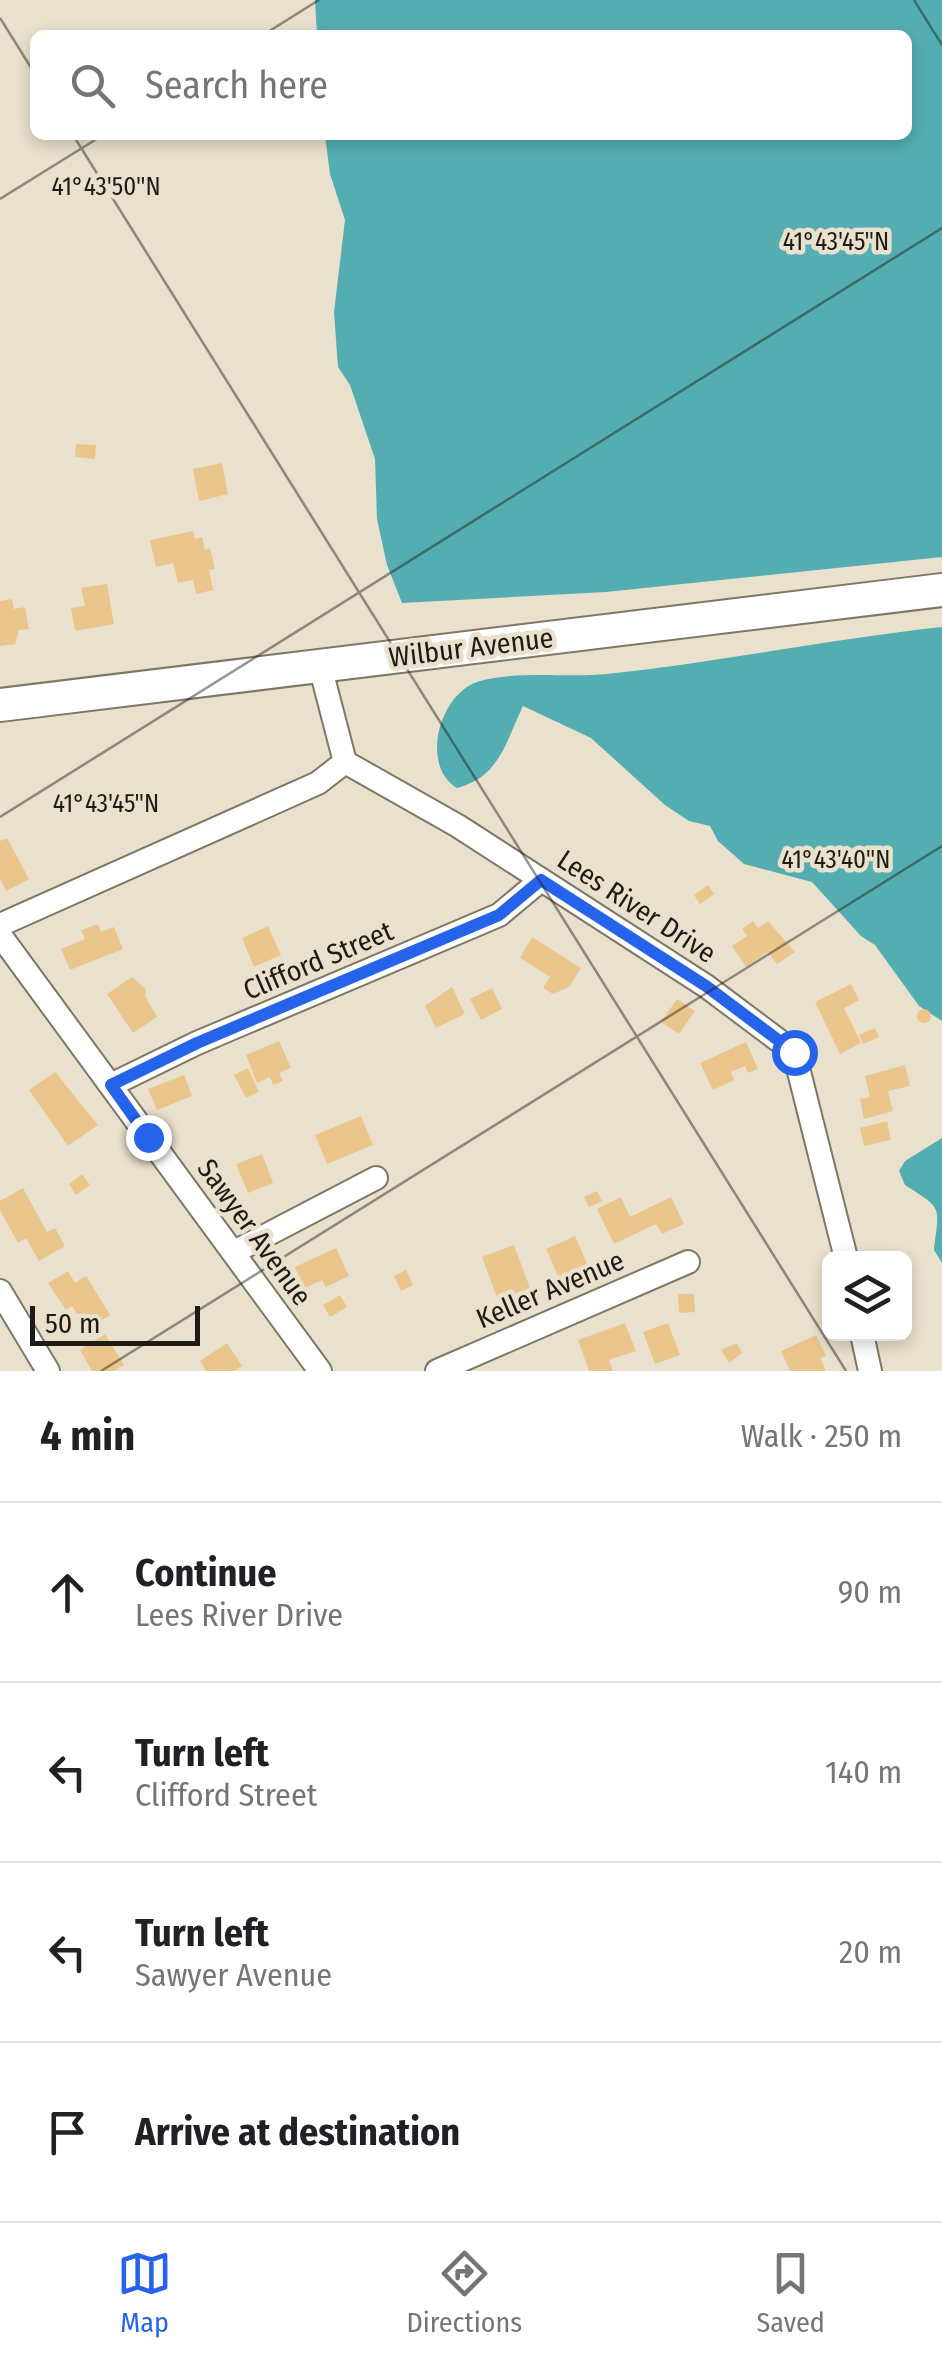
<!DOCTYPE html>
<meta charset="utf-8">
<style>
:root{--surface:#fff;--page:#f6f6f6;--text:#202124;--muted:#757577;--line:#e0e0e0;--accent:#2563eb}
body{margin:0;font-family:"Fira Sans Condensed",sans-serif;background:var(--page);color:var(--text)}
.controls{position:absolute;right:30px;bottom:30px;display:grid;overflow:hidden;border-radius:15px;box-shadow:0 5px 15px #0003}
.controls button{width:90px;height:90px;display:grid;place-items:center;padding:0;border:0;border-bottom:2px solid var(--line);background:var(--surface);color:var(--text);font:50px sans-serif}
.scale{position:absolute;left:30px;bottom:25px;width:170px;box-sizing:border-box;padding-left:10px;border:5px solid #1d1b13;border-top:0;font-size:28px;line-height:35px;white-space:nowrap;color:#1d1b13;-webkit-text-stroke:8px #e9e1cd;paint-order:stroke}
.stop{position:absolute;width:30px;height:30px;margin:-22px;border:8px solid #2563eb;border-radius:50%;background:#fff}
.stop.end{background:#2563eb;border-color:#fff;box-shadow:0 2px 10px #0008}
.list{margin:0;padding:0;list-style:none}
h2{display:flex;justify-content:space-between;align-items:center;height:130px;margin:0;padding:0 40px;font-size:42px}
h2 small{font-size:32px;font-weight:400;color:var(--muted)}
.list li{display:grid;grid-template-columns:65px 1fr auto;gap:30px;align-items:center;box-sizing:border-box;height:180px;padding:0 40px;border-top:2px solid var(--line)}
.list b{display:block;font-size:38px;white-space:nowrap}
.list p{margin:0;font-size:32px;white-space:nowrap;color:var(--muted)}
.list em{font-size:32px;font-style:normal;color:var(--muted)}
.icon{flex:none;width:55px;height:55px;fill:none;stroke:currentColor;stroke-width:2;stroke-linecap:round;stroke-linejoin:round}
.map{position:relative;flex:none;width:942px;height:1371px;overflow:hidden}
.search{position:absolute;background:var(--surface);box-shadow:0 5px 15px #0003;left:30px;right:30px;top:30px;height:110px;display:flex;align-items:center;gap:25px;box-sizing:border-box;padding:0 35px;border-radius:15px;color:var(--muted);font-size:38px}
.sheet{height:850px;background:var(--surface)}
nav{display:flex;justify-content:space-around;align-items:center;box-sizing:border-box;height:140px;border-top:2px solid var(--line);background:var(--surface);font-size:28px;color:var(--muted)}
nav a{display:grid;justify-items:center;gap:5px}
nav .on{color:var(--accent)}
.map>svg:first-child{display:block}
.water{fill:#54aeb1}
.building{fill:#ebc68c}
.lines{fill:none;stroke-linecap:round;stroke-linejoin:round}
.street-casing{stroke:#7e7765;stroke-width:26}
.secondary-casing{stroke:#7e7765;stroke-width:36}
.street{stroke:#fff;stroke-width:22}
.secondary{stroke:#fff;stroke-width:32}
.route{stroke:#2563eb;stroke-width:12}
.ticks{fill:none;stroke:#1d1b13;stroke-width:2.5;stroke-opacity:0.45}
.labels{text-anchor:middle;stroke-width:9;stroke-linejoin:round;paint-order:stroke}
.street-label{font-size:28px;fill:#1d1b13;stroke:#e9e1cd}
.ticks-label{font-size:25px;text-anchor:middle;fill:#1d1b13;stroke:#e9e1cd;stroke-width:9;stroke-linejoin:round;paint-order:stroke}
</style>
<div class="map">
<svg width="942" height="1371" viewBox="0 0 942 1371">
<rect width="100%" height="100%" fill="#e9e1cd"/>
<g class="water">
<polygon points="315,0 942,0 942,557 606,592 402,603 387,565 377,519 375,459 350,385 338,367 334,312 345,220 330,174 325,135 907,135 907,35 317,35"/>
<path d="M942 627V1021L919 1006 875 945 861 936 812 882 744 864 718 841 710 826 689 821 665 805 591 738 523 706C506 741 500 777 457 788 420 766 439 695 477 682 513 670 569 678 607 674 719 662 830 639 942 627Z"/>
<path d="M942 1138V1263L934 1250C940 1204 942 1209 905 1185L899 1171 905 1161Z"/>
</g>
<g class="building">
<polygon points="76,444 96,445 95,459 75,457"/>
<polygon points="222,463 228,494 199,501 193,469"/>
<polygon points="193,531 195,539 202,537 205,550 210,548 215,569 209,570 213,590 196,594 193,580 178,583 173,563 156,567 150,540"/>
<polygon points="107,584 114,624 75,631 71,608 85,606 81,588"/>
<polygon points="12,599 14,609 25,607 29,629 19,630 15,644 0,646 0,601"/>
<polygon points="7,838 29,879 6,891 0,879 0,841"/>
<polygon points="708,885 714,894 700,904 694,895"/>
<polygon points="753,921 758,928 768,921 795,952 777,964 768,952 746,967 732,946 747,936 742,929"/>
<polygon points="98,924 101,932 114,927 123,949 70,970 61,949 85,939 81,930"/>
<polygon points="268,926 281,955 254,967 242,938"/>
<polygon points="532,937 581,968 569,987 553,994 543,988 550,977 520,958"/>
<polygon points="132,977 146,989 145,996 157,1017 133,1033 107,994"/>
<polygon points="851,984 859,1000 844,1008 861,1043 840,1054 815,1002"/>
<polygon points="452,987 465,1014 436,1028 425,1006"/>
<polygon points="492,988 502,1009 481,1020 470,999"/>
<polygon points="677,999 695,1011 679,1034 661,1022"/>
<circle cx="924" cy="1016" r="7"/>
<polygon points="875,1028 879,1037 863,1044 859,1035"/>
<polygon points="279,1041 291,1068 279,1073 283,1081 273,1085 270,1077 257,1083 246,1055"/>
<polygon points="746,1042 758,1069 748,1073 745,1066 731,1072 734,1080 713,1090 700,1063"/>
<polygon points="905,1065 910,1086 888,1091 893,1111 864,1119 860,1099 870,1097 865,1076"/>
<polygon points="248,1068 259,1092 246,1098 234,1075"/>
<polygon points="55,1072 98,1125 68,1146 29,1090"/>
<polygon points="184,1075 192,1096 157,1110 148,1089"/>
<polygon points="361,1116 373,1145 327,1164 315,1135"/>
<polygon points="887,1121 891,1140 864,1146 860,1128"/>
<polygon points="262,1154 273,1183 248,1193 236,1164"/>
<polygon points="82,1174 90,1185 76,1195 69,1184"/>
<polygon points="23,1188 47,1232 55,1228 65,1246 39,1261 26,1238 18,1243 0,1210 0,1201"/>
<polygon points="597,1191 602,1201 589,1207 584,1197"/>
<polygon points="621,1197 630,1217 671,1197 684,1224 662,1234 656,1224 614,1244 597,1209"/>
<polygon points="575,1236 593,1277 584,1281 579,1269 559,1278 546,1249"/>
<polygon points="514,1245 530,1288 498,1300 482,1257"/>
<polygon points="336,1248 349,1276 326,1287 322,1280 305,1288 295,1267"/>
<polygon points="406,1270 413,1285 401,1291 394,1276"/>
<polygon points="68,1271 75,1283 86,1276 110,1315 87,1330 72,1306 66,1310 48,1283"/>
<polygon points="678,1294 694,1294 695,1312 679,1313"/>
<polygon points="340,1295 347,1307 330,1317 323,1305"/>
<polygon points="625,1323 636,1351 609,1360 613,1371 589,1371 578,1340"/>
<polygon points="668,1323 680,1355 655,1364 643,1332"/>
<polygon points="105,1334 124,1365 114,1371 92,1371 80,1350"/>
<polygon points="816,1335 826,1356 820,1358 826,1371 790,1371 781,1351"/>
<polygon points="227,1343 242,1366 234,1371 206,1371 200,1361"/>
<polygon points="737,1343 742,1353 729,1363 721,1350"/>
</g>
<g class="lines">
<defs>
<g id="street">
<polyline points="320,666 345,762 458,826 706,986 794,1052 846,1258"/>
<polyline points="0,925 318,783 345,762"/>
<polyline points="0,935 320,1371"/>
<polyline points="111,1085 197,1043 499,915 541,880"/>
<polyline points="234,1252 376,1178"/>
<polyline points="0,1291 48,1371"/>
<polyline points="862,1334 870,1371"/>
<polyline points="437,1371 688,1262"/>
</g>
<polyline id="secondary" points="0,705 942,590"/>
</defs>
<use href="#street" class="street-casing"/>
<use href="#secondary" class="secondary-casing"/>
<use href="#street" class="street"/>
<use href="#secondary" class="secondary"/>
</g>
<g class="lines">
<polyline class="route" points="148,1137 111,1085 197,1043 499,915 541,880 706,986 794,1052"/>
</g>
<path class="ticks" d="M914 0 942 45M0 18 35 74M263 35 319 0M73 135 846 1371M0 199 103 135M0 817 942 228M101 1371 942 846"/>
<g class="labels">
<g class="street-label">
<text transform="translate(471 647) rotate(-7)" y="10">Wilbur Avenue</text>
<text transform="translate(637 906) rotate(33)" y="10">Lees River Drive</text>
<text transform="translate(318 960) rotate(-23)" y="10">Clifford Street</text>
<text transform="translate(255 1232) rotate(54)" y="10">Sawyer Avenue</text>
<text transform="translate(550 1289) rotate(-23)" y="10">Keller Avenue</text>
</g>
</g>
<g class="ticks-label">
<text x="106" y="195">41°43'50"N</text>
<text x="836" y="250">41°43'45"N</text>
<text x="106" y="812">41°43'45"N</text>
<text x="836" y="868">41°43'40"N</text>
</g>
</svg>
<div class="controls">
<button><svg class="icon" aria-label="layers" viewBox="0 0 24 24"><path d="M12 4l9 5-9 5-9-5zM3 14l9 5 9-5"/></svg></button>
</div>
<div class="scale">50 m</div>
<div class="stop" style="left:794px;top:1052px"></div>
<div class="stop end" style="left:148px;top:1137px"></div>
<div class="search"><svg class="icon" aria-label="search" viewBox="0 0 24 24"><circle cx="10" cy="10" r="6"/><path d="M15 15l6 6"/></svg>Search here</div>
</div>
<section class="sheet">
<h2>4 min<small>Walk · 250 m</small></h2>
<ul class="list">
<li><svg class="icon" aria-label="ahead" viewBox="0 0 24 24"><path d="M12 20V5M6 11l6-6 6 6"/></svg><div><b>Continue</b><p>Lees River Drive</p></div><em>90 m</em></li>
<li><svg class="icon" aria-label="left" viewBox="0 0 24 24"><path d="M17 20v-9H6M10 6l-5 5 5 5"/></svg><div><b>Turn left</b><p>Clifford Street</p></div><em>140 m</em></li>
<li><svg class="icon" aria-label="left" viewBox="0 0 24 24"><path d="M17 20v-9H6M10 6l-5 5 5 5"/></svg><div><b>Turn left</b><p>Sawyer Avenue</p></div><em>20 m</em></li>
<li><svg class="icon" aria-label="arrive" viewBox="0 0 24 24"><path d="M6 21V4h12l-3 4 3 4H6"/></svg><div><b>Arrive at destination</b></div></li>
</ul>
</section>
<nav>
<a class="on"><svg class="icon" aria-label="map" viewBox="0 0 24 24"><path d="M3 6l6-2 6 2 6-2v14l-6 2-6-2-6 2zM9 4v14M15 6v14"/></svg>Map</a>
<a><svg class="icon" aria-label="directions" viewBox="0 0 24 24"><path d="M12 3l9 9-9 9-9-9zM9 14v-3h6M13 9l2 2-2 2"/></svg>Directions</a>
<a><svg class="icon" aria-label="saved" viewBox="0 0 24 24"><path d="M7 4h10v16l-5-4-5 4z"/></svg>Saved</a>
</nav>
